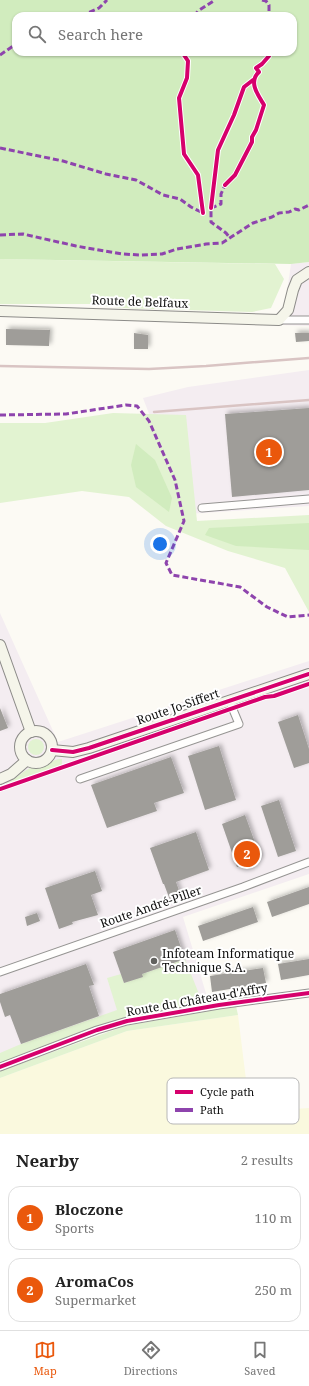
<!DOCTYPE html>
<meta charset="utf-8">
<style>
:root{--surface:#fff;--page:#f2f2f2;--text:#222;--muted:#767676;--line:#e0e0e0;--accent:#ea580c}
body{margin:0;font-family:"Noto Serif",serif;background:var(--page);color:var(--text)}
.you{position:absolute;left:160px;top:544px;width:14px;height:14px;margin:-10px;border:3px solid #fff;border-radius:50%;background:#1a73e8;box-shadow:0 0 0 6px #1a73e833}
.badge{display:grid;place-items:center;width:26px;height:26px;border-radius:50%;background:var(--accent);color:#fff;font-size:13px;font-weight:700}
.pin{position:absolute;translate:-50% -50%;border:2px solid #fff;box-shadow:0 1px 4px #0006}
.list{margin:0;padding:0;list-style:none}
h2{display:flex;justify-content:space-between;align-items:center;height:52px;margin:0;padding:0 16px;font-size:17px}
h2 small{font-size:13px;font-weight:400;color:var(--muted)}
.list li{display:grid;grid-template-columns:26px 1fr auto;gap:12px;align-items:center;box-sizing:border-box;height:64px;margin:0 8px 8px;padding:0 8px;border:1px solid var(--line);border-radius:12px}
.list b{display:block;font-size:15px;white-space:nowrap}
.list p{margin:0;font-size:13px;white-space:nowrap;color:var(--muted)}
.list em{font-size:13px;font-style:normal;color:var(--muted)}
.icon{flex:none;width:22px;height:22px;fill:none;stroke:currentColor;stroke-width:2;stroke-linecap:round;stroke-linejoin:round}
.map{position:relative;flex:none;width:309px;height:1134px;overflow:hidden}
.search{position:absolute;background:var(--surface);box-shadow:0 1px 3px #0004;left:12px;right:12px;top:12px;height:44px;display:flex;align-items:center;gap:10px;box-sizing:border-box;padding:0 14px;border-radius:12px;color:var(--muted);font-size:15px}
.sheet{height:196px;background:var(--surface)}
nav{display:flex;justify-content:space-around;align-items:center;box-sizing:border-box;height:56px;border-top:1px solid var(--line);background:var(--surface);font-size:11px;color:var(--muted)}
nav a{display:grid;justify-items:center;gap:2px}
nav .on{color:var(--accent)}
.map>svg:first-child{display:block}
.industrial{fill:#f4edf1}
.farmland{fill:#faf9de}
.green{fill:#e2f3d1}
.forest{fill:#d1ecbe;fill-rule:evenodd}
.building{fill:#9f9d99;filter:url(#shadow)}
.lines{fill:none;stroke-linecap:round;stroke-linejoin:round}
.street-casing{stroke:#959492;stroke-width:9}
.secondary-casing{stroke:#8c8b88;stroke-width:12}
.street{stroke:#fffefd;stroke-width:7}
.secondary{stroke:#f5f5ea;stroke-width:10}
.rail{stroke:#d9c4c3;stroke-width:2.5}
.quiet{stroke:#8e44ad;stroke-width:3;stroke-dasharray:6 3;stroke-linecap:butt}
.cycleway-casing{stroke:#fff;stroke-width:6}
.cycleway{stroke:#d6006c;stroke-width:4}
.poi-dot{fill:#61615e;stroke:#fff;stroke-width:1.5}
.labels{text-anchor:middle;stroke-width:4;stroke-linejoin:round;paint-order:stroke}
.street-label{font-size:12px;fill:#0e0e0e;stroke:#fff}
.poi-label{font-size:12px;fill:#0e0e0e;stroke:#fff;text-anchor:start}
.key{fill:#fff;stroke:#b7b7b7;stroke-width:1}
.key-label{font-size:11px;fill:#0e0e0e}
</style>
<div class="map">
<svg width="309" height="1134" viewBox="0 0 309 1134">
<defs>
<filter id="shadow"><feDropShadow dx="2.5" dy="-2.5" stdDeviation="2" flood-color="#0004"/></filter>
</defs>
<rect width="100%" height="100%" fill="#fcfaf4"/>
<g class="industrial">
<polygon points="309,262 309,326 282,325 291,264"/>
<polygon points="309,370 309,506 187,514 143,398 188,387"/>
<polygon points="0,613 58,742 309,661 309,874 183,917 211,1010 125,1017 0,1068"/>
</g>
<polygon class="farmland" points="238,1015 250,1112 309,1108 309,1134 0,1134 0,1078 127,1031"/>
<g class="green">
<polygon points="0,259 275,264 284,279 271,308 252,312 122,308 90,304 0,304"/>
<polygon points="113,413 186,415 197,521 309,515 309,612 285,568 228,551 166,526 129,497 82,491 0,503 0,423 45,423"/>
<circle cx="36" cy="747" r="8"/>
<path d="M59 759H62V765L6 785V783C15 780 20 773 28 769 33 766 39 768 44 766 49 764 53 760 59 759Z"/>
<polygon points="185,959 203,1004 125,1018 0,1064 0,1053 21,1044 117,1010 107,978 121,974 124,983 142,977 142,974"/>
<polygon points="236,1006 238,1015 127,1031 0,1078 0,1071 125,1026"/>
</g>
<g class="forest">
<path d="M0 0H309V262L291 264 0 259ZM16 16H293V52H16Z"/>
<polygon points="136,444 155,460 172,498 169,512 136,487 131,465"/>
<polygon points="309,523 309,550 236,546 205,535 209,528"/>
</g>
<g class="building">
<polygon points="6,329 50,330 49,346 6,345"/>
<polygon points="134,333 148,335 148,349 134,349"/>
<polygon points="295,333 309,333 309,341 296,342"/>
<polygon points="309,408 309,490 232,497 225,414"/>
<polygon points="0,708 8,728 0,731"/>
<polygon points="298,715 309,749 309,763 294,768 278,722"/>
<polygon points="219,746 236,800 205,810 188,756"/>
<polygon points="171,757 184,793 154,803 157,811 107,828 91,785"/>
<polygon points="279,800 296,851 278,857 261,806"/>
<polygon points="245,815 261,859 237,867 222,824"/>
<polygon points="196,832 209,870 176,882 181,896 170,900 164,884 163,884 150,848"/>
<polygon points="95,871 102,891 91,895 98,915 72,922 73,924 59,929 45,888"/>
<polygon points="309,887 309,904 272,917 267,902"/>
<polygon points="253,907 258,922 203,941 198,926"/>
<polygon points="37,913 40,921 27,926 25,917"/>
<polygon points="175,930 185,959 142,974 143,977 124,983 113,952"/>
<polygon points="309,959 309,975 281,980 278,964"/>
<polygon points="86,964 94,985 89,986 99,1016 21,1044 10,1015 5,1017 0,1002 0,994"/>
<polygon points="263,968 266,983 212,992 210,976"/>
</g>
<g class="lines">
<defs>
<g id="street">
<polyline points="279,320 309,320"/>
<polyline points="202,508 309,499"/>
<polyline points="80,779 239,724 229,700"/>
<polyline points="0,972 243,887 309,862"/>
<polyline points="0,1067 97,1030 127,1021 219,1005 309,993"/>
</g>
<g id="secondary">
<polyline points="0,311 279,320 288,310 293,290 297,280 309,272"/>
<polyline points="0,645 31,732"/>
<circle cx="36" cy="747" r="16"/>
<polyline points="52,750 73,752 89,748 309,674"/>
<polyline points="0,779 11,774 27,760"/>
</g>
</defs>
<use href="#street" class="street-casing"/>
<use href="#secondary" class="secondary-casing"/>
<use href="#street" class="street"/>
<use href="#secondary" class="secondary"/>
<g class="rail">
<polyline points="0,366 149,369 206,366 309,358"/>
<polyline points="154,412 309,400"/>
</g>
<g class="quiet">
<polyline points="262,0 266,1 269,5 269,12 272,16"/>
<polyline points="81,16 99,8 107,0"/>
<polyline points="194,16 198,11 215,0"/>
<polyline points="0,55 16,44"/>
<polyline points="0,148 63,161 106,174 136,180 163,195 180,199 191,207 205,214"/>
<polyline points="226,183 221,194 221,204 211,208 211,222 226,233 230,238"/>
<polyline points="0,235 23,234 76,246 122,254 140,255 162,254 177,249 206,244 222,243 253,223 272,217 279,213 289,212 295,209 299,210 309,205"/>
<polyline points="0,415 66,414 126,405 137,406 149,421 175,480 184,521 166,563 172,575 240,587 267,607 288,617 309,615"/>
</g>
<defs>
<g id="cycleway">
<polyline points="182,52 188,61 187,78 179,98 184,154 198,175 203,213"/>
<path d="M225 185 235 175 252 142V137L256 130 264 105C258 95 248 82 259 72L256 68 262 64 269 56 268 52"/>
<polyline points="211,208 218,150 234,115 244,87 253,80"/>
<polyline points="52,750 73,752 89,748 309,674"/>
<polyline points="0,789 265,697 274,696 309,684"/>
<polyline points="0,1067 97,1030 127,1021 219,1005 309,993"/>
</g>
</defs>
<use href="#cycleway" class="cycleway-casing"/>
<use href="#cycleway" class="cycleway"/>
</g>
<circle class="poi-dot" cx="154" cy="961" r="4"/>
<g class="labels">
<g class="street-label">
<text transform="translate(140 302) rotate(2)" y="4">Route de Belfaux</text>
<text transform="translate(178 707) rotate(-19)" y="4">Route Jo-Siffert</text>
<text transform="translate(151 907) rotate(-19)" y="4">Route André-Piller</text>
<text transform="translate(197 1000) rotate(-10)" y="4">Route du Château-d'Affry</text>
</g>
<g class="poi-label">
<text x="162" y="958">Infoteam Informatique<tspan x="162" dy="14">Technique S.A.</tspan></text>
</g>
</g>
<rect x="167" y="1078" width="132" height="46" rx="6" class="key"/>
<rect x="175" y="1090" width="18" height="4" fill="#d6006c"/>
<rect x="175" y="1108" width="18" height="4" fill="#8e44ad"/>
<g class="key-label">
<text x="200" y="1096">Cycle path</text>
<text x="200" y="1114">Path</text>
</g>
</svg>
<div class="you"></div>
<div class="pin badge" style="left:269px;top:452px">1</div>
<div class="pin badge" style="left:247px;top:854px">2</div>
<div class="search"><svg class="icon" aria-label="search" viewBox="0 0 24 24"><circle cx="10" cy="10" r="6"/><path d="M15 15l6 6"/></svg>Search here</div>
</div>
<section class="sheet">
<h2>Nearby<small>2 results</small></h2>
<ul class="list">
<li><span class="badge">1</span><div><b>Bloczone</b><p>Sports</p></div><em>110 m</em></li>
<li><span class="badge">2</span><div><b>AromaCos</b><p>Supermarket</p></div><em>250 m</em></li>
</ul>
</section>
<nav>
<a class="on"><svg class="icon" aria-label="map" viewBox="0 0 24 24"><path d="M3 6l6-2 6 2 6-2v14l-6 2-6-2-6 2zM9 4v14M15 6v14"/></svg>Map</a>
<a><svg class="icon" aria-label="directions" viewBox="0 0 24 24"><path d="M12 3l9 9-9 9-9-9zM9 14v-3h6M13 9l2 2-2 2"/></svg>Directions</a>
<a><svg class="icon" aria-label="saved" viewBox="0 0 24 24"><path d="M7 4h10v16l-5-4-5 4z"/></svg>Saved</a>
</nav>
